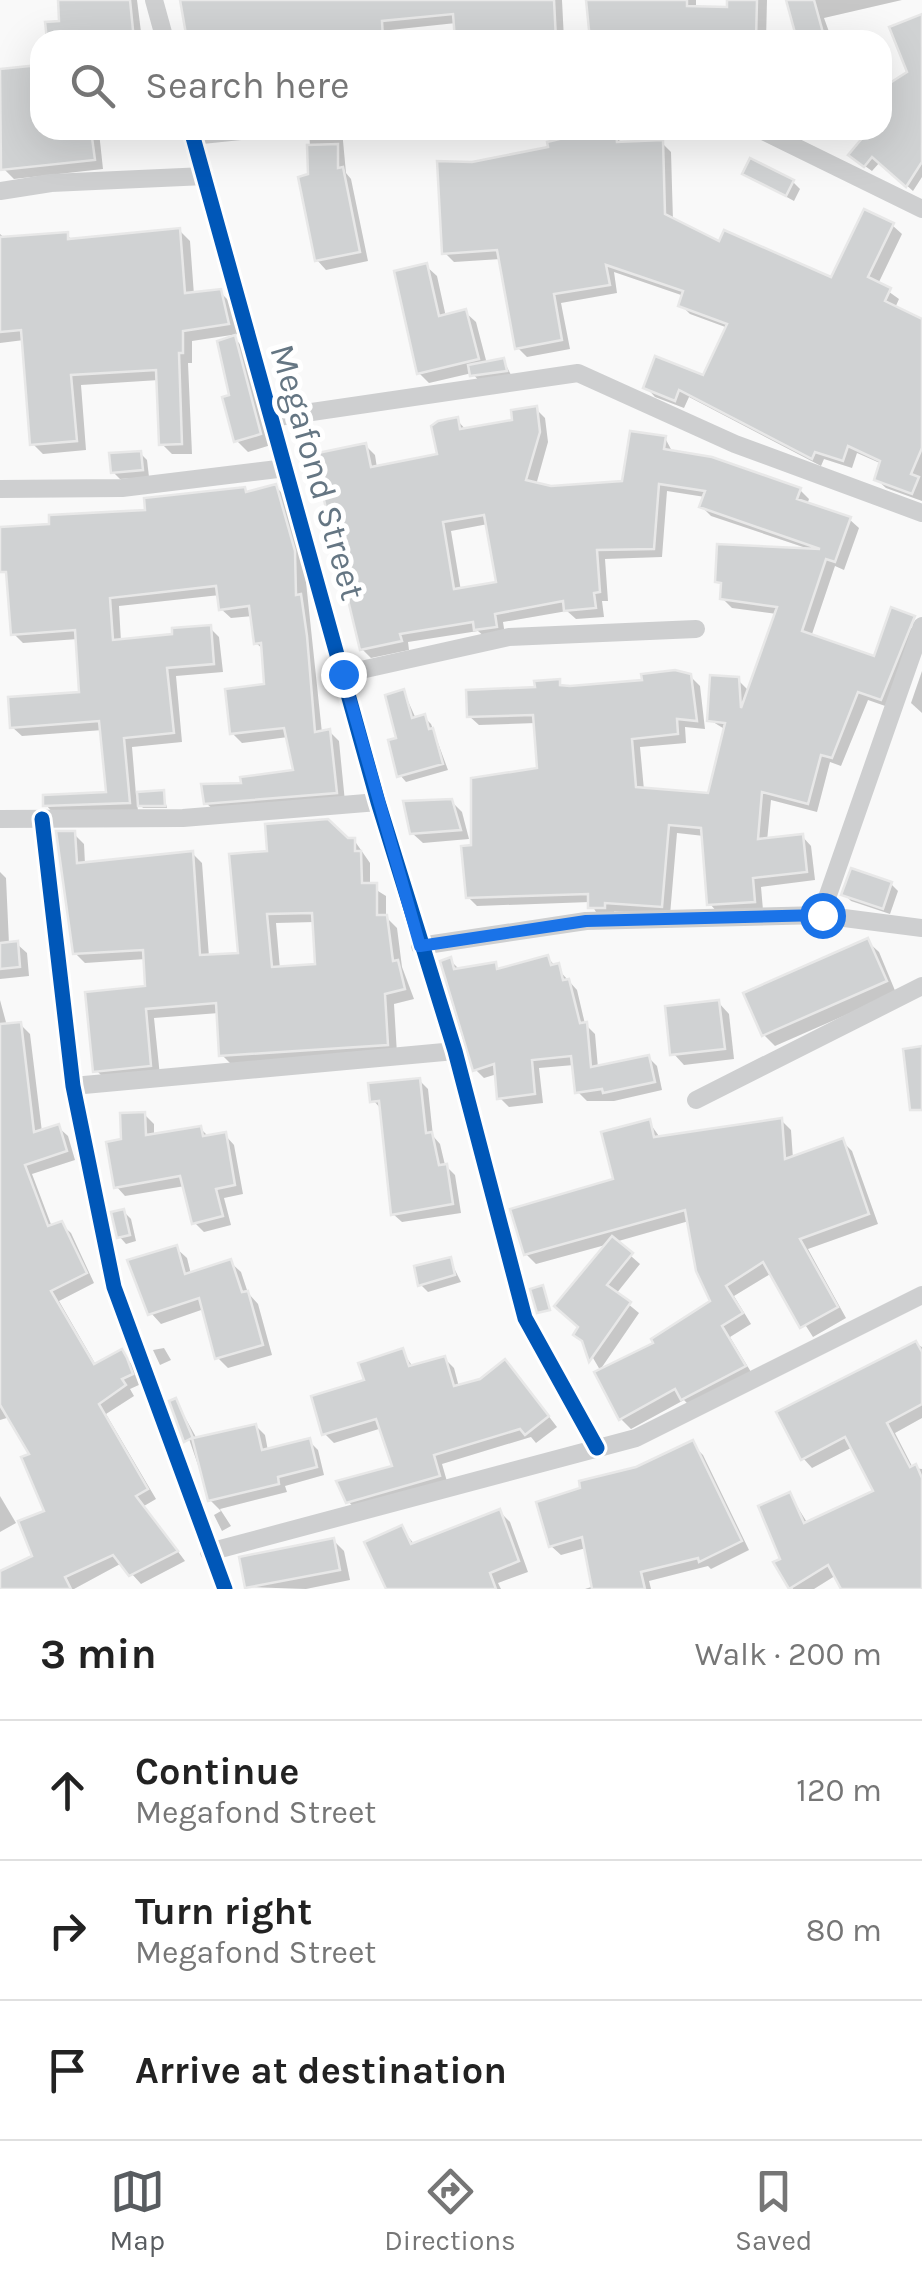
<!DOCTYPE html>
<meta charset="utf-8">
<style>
:root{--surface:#fff;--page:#f6f6f6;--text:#222;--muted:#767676;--line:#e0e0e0;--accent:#585c60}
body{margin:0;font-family:Karla,sans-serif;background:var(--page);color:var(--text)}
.stop{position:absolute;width:30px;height:30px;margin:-22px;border:8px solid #1a73e8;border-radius:50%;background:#fff}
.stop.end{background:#1a73e8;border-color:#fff;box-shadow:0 2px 10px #0008}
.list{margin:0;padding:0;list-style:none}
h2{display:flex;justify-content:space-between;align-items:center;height:130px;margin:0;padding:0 40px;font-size:42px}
h2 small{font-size:32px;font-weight:400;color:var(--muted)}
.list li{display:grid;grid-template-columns:65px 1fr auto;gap:30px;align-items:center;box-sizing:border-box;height:140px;padding:0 40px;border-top:2px solid var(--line)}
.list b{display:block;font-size:38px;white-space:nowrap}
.list p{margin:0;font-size:32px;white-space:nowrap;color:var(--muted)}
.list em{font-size:32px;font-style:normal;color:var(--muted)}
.icon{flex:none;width:55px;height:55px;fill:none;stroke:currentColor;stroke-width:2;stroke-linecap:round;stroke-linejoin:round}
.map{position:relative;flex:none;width:922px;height:1589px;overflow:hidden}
.search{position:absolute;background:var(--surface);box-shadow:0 10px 40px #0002;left:30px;right:30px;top:30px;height:110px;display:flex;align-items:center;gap:25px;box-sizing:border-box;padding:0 35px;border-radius:30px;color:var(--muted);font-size:38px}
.sheet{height:550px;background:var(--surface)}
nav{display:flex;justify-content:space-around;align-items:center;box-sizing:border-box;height:140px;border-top:2px solid var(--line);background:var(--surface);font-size:28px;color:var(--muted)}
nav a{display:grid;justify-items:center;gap:5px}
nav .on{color:var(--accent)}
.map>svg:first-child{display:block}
.shadow{fill:#0003;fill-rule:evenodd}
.building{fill:#d0d2d3;stroke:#e8e8e8;stroke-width:2.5;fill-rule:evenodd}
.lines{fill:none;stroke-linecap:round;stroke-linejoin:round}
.minor{stroke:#cecfd0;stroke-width:18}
.cycleway-casing{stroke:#fff;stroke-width:21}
.cycleway{stroke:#0057b8;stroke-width:15}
.route{stroke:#1a73e8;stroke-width:12}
.labels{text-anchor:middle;stroke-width:10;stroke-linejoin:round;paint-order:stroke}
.street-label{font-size:35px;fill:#657683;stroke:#fff}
</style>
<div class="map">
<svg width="922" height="1589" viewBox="0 0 922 1589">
<rect width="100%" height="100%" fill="#f9f9f9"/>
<g class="shadow">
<polygon points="60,0 137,0 142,40 49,40 62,24"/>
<polygon points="213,0 562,0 564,40 457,40 456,23 390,30 391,40 192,40"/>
<polygon points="589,0 696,0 696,9 730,9 729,0 767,0 766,40 592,40"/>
<polygon points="790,0 902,0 824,18 832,40 802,40"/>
<polygon points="40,68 40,130 106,130 99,132 103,169 14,179 4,169 0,71"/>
<polygon points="882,126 922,161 922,177 913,191 880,162 872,171 858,161 873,130 882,130"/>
<polygon points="309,130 342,130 346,173 351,179 368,261 326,270 317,260"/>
<polygon points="599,132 604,137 615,136 624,145 662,143 671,152 673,221 720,245 832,281 892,225 902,234 878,284 899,299 895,308 922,321 922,501 886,488 876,479 882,464 857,453 852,468 824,459 821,466 689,397 684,408 655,397 646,387 704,378 728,328 690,314 681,305 684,296 614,272 617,293 561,303 570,349 527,357 518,348 501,259 454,262 445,253 473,164 551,149 550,144"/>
<polygon points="745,174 793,182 800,189 794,201"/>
<polygon points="179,230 190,241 194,295 220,292 231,303 238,334 192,341 192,363 188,363 192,454 172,454 162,444 159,380 81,385 86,450 43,454 32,443 24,340 0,343 0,234 6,239 67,235 73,241"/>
<polygon points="426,266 437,276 446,317 465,312 476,322 487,364 504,361 512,377 480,382 472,373 429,383 419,373"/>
<polygon points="234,338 245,349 271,445 248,452 236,440"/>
<path d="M536 409 545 418 548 442 536 485 550 488 624 484 665 438 673 453 800 490 809 499 807 505 849 519 859 528 844 570 835 566 811 637 875 659 908 625 918 634 891 708 868 700 841 766 830 762 817 812 771 800 767 841 802 836 811 846 815 880 761 887 763 910 719 914 710 904 704 836 677 833 670 915 614 911V916L599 917 590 902 477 906 468 897 472 847 539 771 536 723 479 725 469 716 559 682 565 688 690 676 700 686 705 729 685 727 686 743 640 747 644 790 710 796 726 730 710 720 738 680 749 691 777 614 732 608 722 598 723 587 718 581 809 549 711 516 702 507 705 497 667 491 662 557 605 559 608 601H602L604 617 576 619 567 611 503 622 505 635 486 638 478 631 408 642 409 650 371 658 362 649 366 446 375 455 377 468 439 456 457 420 467 431 515 422ZM488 524 499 584 461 591 451 531Z"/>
<polygon points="140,453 147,460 149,477 120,479 113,472"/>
<polygon points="276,487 285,496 304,563 322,733 330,732 339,741 345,802 216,812 206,803 244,786 296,772 288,737 242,743 232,733 266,687 264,650 256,643 253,616 231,618 221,609 220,595 119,606 121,642 210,628 219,637 223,672 176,676 182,742 132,747 136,795 163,792 167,808 143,808 137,801 138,811 55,815 46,805 109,795 103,730 22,736 12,727 82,694 78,639 23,643 14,634 0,529 147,512"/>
<polygon points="922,671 922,713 911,703"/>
<polygon points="404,692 416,719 424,717 431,724 448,770 406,782 400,775"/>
<polygon points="451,801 462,812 469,839 423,843 412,833"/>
<path d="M74 834 84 844 85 864 192 853 202 863 209 957 241 956 232 857 354 840 370 863V886L386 896V917L397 928 402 967 414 999 394 1004 397 1054 232 1065 222 1055 219 1013 154 1018 160 1076 106 1080 96 1070 147 989 146 959 85 963 75 953ZM315 922 317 966 280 969 276 923Z"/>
<polygon points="0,872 6,878 9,944 17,944 27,953 29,976 0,979"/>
<polygon points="891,884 898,891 890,914 851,901 844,894"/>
<polygon points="867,941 879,952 896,993 775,1046 764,1035"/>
<polygon points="548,958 577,990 585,1024 595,1034 598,1068 648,1057 657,1066 662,1090 614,1101 587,1101 578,1092 574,1065 539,1068 543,1103 509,1107 500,1098 497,1074 484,1078 475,1069 450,960 459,969 495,965 500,970"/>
<polygon points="0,1000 7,1026 20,1024 30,1034 42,1132 58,1127 68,1136 75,1160 32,1174 52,1227 61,1224 71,1233 94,1283 59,1301 96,1365 122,1352 136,1370 141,1384 130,1389 134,1396 106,1414 156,1499 144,1506 185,1561 141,1584 122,1563 74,1589 0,1589 0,1574 35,1558 48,1512 33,1455 10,1417 0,1420"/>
<polygon points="718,1002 729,1014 734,1059 684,1065 673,1053"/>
<polygon points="419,1080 428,1089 433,1136 440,1144 445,1165 455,1175 461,1213 402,1222 393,1214 382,1110 373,1100"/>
<polygon points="144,1114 154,1124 154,1136 200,1128 210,1138 225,1135 234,1145 243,1194 224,1198 231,1225 204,1232 194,1222 185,1186 125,1196 116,1186 124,1141"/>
<polygon points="781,1120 791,1130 793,1159 842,1141 852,1151 878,1224 808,1249 846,1318 813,1337 772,1273 734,1296 751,1324 730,1337 754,1377 693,1409 684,1400 631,1429 621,1419 656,1344 714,1301 689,1221 615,1242 640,1264 616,1294 639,1313 600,1370 585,1344 609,1244 536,1264 526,1254 616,1180 649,1122 661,1139"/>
<polygon points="124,1212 131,1219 136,1241 126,1244 119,1236"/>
<polygon points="176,1248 187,1258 191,1274 230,1262 241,1272 248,1293 258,1304 272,1355 228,1368 218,1358 204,1309 161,1324 151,1313"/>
<polygon points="450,1260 461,1282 428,1292 421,1285"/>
<polygon points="916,1344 922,1347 922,1418 895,1433 913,1468 922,1469 922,1589 849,1589 838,1574 814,1589 793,1589 776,1563 783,1560 790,1495 808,1524 877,1492 853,1447 812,1468 803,1458"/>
<polygon points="164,1348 171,1360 160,1365 153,1350"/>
<polygon points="402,1351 413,1367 444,1358 454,1368 459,1387 514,1371 557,1427 536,1443 531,1437 442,1464 448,1485 357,1511 348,1501 395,1468 382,1428 334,1443 324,1433 367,1382"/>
<polygon points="176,1401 197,1439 256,1426 265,1435 268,1451 309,1441 318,1450 324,1475 285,1486 287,1492 220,1509 231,1526 222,1531 214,1515 221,1511 210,1500"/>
<polygon points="694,1446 703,1455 749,1550 711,1569 708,1566 649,1581 651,1589 585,1589 594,1586 586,1548 561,1555 551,1546 637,1470"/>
<polygon points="0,1496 16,1523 0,1532"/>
<polygon points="500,1512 510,1522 528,1572 498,1583 501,1589 389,1589 401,1528 415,1545"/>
<polygon points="333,1540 344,1551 350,1580 306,1589 247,1587"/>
</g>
<g class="building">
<polygon points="58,0 130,0 134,40 47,40 45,22 59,21"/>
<polygon points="180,0 554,0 556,40 455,40 453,14 382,21 383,40 187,40"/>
<polygon points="586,0 687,0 687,6 727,7 727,0 757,0 756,40 590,40"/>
<polygon points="786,0 814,0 825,40 797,40"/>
<polygon points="922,14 922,162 906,187 872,157 864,167 848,155 869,130 882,130 882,88 907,72 889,27"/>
<polygon points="40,65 40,130 91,130 95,160 1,170 0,69"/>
<polygon points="596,130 601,135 616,133 617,142 663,140 665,214 719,241 724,230 831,277 864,209 894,223 868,277 891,288 885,301 922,319 922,448 911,474 919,477 912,494 874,480 880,461 848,446 843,461 815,452 812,459 679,390 675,401 643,388 655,356 703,375 727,324 678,306 683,291 606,265 610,285 554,294 562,340 515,349 497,250 442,254 437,161 472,162 548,147 547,142"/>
<polygon points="338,144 338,168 343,167 360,252 315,261 298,177 308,174 307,145"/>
<polygon points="750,158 794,180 786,196 742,174"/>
<polygon points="180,228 185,293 221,289 229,324 183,331 183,353 179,353 182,444 159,445 156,370 71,375 77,441 30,445 21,330 0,332 0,237 68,232 68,239"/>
<polygon points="427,263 439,316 466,309 479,359 417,374 394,271"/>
<polygon points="235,335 261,434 234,442 222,397 229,395 217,341"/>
<polygon points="504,358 507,371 470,376 468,365"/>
<path d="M537 406 540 432 526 480 551 486 622 481 630 431 666 436 664 449 712 457 801 488 797 499 851 517 835 562 826 559 802 631 874 656 891 607 915 616 881 700 858 692 832 758 821 755 808 804 762 792 758 839 803 834 807 872 753 878 755 902 707 905 701 828 669 825 662 907 605 903V908H588V894L466 898 461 846 471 845V778L537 768 533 715 467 717 466 690 535 687 534 681 560 679V685L570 686 642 680 641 674 675 670 691 674 697 721 677 719 678 734 632 739 636 787 708 793 725 723 707 721 710 675 739 677 741 708 777 607 720 599 721 583 715 582 717 544 820 549 699 507 705 491 659 484 654 549 597 550 600 592 594 593 596 608 564 611 563 601 495 614 497 627 474 630 473 622 400 634 402 641 360 650 313 454 366 443 371 467 437 454 431 426 438 421 458 417 460 429 512 420 511 410ZM484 515 496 582 454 589 443 522Z"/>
<polygon points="141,451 143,470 111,473 109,453"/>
<polygon points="276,484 295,551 296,595 301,594 307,636 315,732 330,729 337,793 204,804 201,784 241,783 240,777 293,770 284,728 230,734 225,689 264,684 261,643 254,644 249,606 219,610 216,586 110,598 113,640 172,634 172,628 211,625 214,664 167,668 174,733 124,738 130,803 43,806 43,795 106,792 99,721 10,728 8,697 79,692 75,630 11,635 6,572 0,572 0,527 49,524 49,515 145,510 144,498 245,487 246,492"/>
<polygon points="404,689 412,718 425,714 429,729 433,728 443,764 397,777 388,740 396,738 385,695"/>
<polygon points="164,790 165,806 138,806 137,792"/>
<polygon points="452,799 461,830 410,834 403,801"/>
<path d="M328 819 348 838H355V851H361L362 883H377V915H387L393 961 398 960 405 989 385 994 388 1045 219 1056 216 1003 146 1009 151 1066 93 1072 85 992 145 986 143 950 73 954 56 831H75L77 863 193 851 200 955 238 953 229 854 267 851 265 824ZM312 913 315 964 272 967 267 914Z"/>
<polygon points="851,868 892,882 883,909 841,895"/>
<polygon points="868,938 887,981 762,1036 743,993"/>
<polygon points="18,941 20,967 0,969 0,943"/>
<polygon points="548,955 551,965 559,963 563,980 569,979 580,1023 587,1022 591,1067 649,1055 655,1082 603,1093 602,1089 575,1093 571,1056 532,1060 535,1094 497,1099 494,1064 473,1071 440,961 451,957 454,969 496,962 497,969"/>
<polygon points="719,1000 725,1049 670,1055 665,1006"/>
<polygon points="21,1022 34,1132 59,1124 67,1151 25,1165 48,1226 62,1221 87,1273 51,1291 94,1364 122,1349 127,1358 133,1374 122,1379 126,1385 99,1404 148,1489 136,1496 178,1551 129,1576 113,1555 65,1577 71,1589 0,1589 0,1571 32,1556 18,1521 44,1511 21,1457 29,1454 0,1405 0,1024"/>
<polygon points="922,1046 922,1110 910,1110 903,1049"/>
<polygon points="420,1078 426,1133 432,1132 439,1165 447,1164 453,1204 391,1215 379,1101 370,1102 368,1083"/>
<polygon points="145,1112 146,1135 201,1126 203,1136 226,1132 235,1185 216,1189 223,1216 192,1224 180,1176 114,1188 106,1142 121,1139 120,1113"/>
<polygon points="782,1118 785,1159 843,1138 869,1214 800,1239 838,1307 800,1328 763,1262 726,1286 743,1313 722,1326 746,1366 681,1400 675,1389 619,1420 594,1372 653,1343 651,1339 710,1301 696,1271 685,1210 524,1255 510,1209 613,1179 601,1132 650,1119 654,1137"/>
<polygon points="124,1209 130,1235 117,1238 111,1212"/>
<polygon points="612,1236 633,1253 607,1285 631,1302 589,1362 582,1341 573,1335 578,1327 554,1306"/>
<polygon points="177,1245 185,1274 231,1259 242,1292 248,1291 263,1345 215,1359 199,1298 148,1315 127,1260"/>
<polygon points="451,1257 455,1275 418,1286 414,1266"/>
<polygon points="543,1285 550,1310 537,1313 530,1289"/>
<polygon points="916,1341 922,1352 922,1404 887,1423 910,1467 916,1464 922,1478 922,1589 841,1589 828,1565 789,1589 773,1562 780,1559 758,1506 790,1492 804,1523 873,1491 845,1437 801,1460 776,1412"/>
<polygon points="403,1348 409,1366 445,1356 454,1386 480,1379 505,1359 549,1416 525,1435 520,1429 434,1455 440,1476 346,1503 336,1481 392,1466 376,1419 322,1435 311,1396 364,1380 358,1363"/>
<polygon points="176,1398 193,1438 256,1424 262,1450 310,1438 317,1467 278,1477 279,1484 208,1501 192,1438 184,1442 169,1401"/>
<polygon points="693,1440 742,1541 699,1562 698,1558 641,1572 645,1589 592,1589 582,1537 549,1547 536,1502 580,1488 579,1481 636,1467"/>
<polygon points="500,1509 519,1561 490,1573 496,1589 386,1589 364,1542 402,1525 411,1544"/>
<polygon points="334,1538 340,1570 245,1588 239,1557"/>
</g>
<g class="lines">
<g class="minor">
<polyline points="154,0 165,40"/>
<polyline points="191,130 378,802 455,1051 525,1318 597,1448"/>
<polyline points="761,130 922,209"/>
<polyline points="192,136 250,130"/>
<polyline points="0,191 51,183 205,176"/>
<polyline points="271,418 578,373 735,444 922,513"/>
<polyline points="0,489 122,488 286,468"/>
<polyline points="343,674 509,637 696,629"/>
<polyline points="0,819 183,818 378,802"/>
<polyline points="42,819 73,1086 114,1287 225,1589"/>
<polyline points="821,915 922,626"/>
<polyline points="420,946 586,921 821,915 922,928"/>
<polyline points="73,1086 455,1051"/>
<polyline points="696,1100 922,986"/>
<polyline points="209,1552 636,1438 922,1295"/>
</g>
<defs>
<g id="cycleway">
<polyline points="191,130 378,802 455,1051 525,1318 597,1448"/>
<polyline points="42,819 73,1086 114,1287 225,1589"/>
</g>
</defs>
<use href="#cycleway" class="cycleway-casing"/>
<use href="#cycleway" class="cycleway"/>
</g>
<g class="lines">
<polyline class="route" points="343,674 420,946 586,921 822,915"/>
</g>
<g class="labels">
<g class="street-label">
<text transform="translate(318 472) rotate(74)" y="12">Megafond Street</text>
</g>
</g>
</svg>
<div class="stop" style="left:822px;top:915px"></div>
<div class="stop end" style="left:343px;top:674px"></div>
<div class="search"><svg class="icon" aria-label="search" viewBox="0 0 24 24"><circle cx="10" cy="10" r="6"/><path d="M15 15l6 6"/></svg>Search here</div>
</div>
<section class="sheet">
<h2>3 min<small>Walk · 200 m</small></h2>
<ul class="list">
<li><svg class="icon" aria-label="ahead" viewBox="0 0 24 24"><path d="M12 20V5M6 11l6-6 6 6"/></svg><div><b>Continue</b><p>Megafond Street</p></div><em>120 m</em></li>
<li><svg class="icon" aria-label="right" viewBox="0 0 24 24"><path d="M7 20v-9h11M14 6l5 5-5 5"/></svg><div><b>Turn right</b><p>Megafond Street</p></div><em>80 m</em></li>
<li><svg class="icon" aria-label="arrive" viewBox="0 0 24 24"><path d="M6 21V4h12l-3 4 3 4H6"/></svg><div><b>Arrive at destination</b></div></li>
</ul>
</section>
<nav>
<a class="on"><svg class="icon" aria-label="map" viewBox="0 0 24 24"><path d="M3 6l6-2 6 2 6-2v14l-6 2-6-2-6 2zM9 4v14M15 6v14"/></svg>Map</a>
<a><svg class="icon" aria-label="directions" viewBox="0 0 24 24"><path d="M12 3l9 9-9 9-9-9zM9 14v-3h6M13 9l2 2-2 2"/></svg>Directions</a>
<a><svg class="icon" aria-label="saved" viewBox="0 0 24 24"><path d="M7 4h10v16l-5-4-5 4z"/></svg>Saved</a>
</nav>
